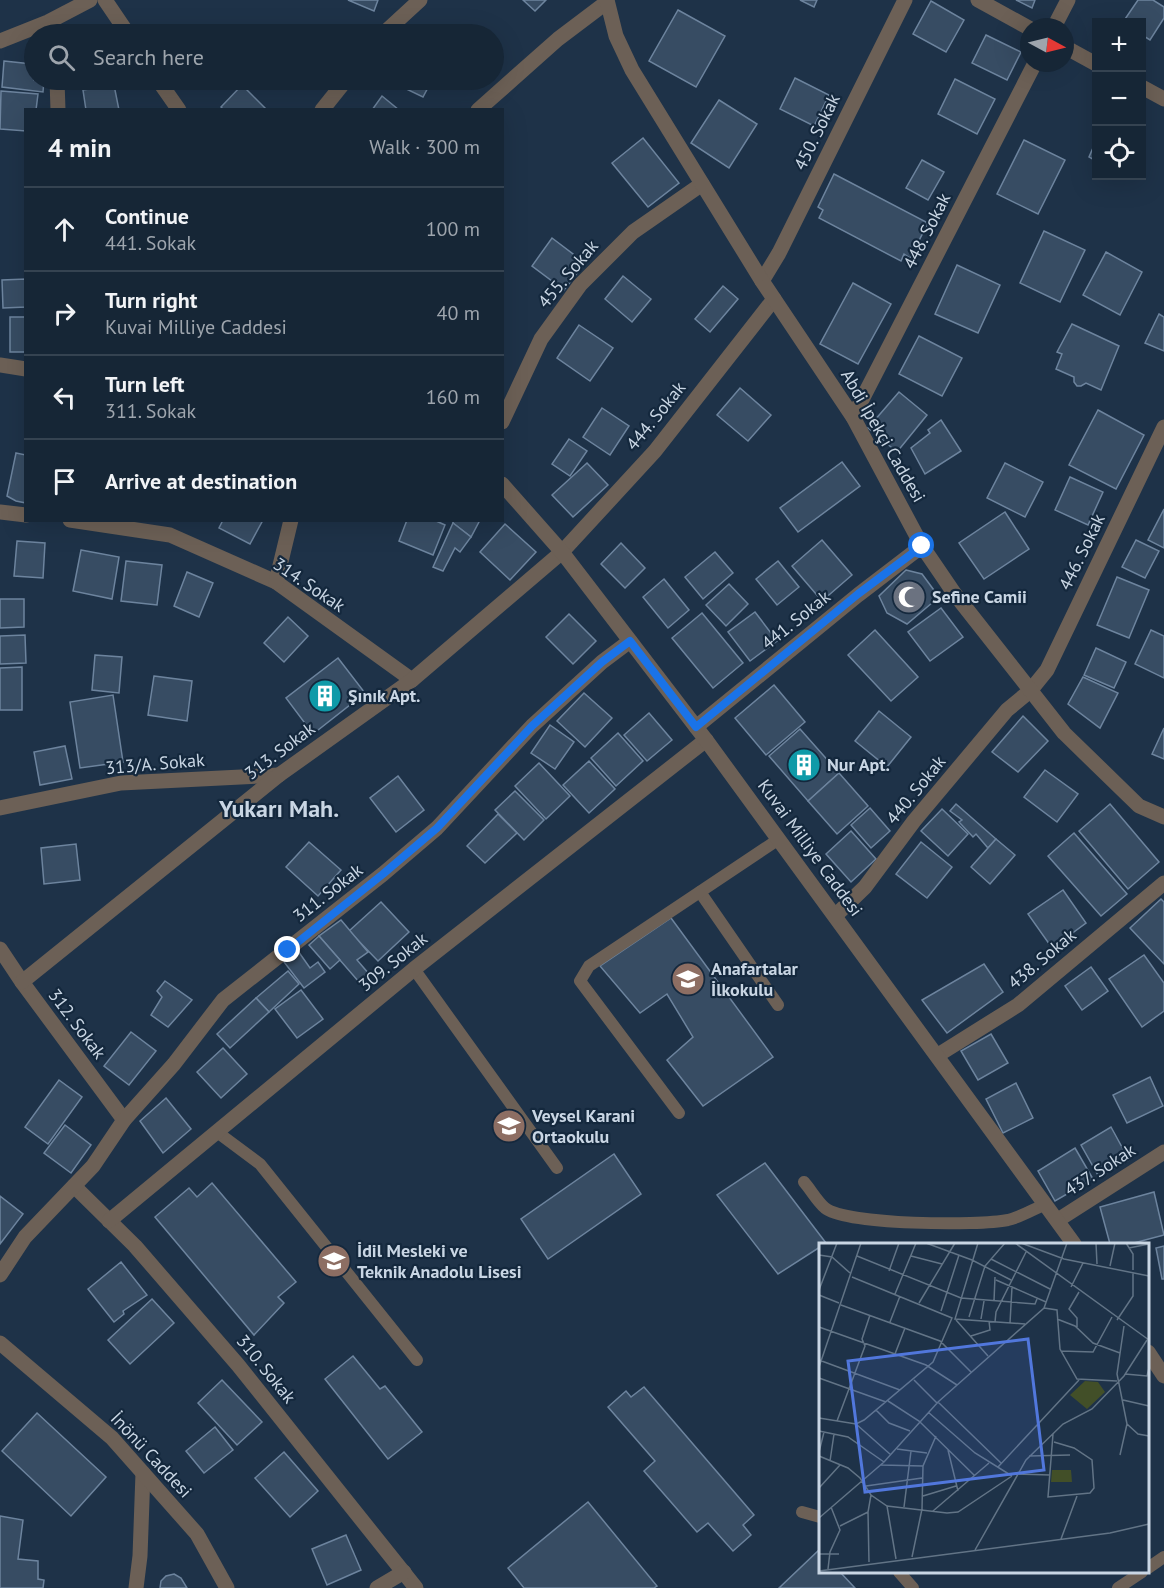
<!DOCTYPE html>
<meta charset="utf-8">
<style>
:root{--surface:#162636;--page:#233242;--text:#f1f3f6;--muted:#9ea5ad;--line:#354351}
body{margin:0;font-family:"PT Sans",sans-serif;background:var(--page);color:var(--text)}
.controls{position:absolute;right:18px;top:18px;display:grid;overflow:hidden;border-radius:0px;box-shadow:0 6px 24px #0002}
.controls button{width:54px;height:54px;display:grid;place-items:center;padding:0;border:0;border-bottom:2px solid var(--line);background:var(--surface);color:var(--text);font:30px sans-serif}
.compass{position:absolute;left:1020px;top:18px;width:54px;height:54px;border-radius:50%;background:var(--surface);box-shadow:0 6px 24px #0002;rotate:97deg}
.stop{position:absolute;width:18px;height:18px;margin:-14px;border:4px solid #1a73e8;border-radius:50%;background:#fff}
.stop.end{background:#1a73e8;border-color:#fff;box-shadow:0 2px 6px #0008}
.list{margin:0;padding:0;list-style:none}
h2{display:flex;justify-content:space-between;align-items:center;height:78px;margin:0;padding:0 24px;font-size:26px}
h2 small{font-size:20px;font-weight:400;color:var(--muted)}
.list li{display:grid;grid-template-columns:39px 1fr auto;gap:18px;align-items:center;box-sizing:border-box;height:84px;padding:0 24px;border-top:2px solid var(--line)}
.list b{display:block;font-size:22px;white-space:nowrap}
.list p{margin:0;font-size:20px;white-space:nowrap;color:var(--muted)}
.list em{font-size:20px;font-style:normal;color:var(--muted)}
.icon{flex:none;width:33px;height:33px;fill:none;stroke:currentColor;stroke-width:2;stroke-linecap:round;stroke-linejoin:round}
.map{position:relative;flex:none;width:1164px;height:1588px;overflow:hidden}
.search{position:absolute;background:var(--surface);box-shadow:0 6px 24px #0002;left:24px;top:24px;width:480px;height:66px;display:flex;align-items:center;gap:15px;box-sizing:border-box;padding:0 21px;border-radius:33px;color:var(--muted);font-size:22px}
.panel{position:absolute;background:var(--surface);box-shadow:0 6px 24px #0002;left:24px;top:108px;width:480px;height:414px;border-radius:0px}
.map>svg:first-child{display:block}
.building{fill:#374c63;stroke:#6d849e;stroke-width:1.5}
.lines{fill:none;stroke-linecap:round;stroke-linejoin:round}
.service{stroke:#6c6056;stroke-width:12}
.minor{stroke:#6c6056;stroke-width:15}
.tertiary{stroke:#6c6056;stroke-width:15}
.route{stroke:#1a73e8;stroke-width:8}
.labels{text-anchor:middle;stroke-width:4.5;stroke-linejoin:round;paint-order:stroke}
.street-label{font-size:18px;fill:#c9d6e4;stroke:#14283d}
.poi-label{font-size:18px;font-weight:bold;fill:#c9d6e4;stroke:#14283d;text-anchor:start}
.district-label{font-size:24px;font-weight:bold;fill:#c9d6e4;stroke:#14283d}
.inset-road{fill:none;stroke:#627486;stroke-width:1.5}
.view{fill:#5177dc;fill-opacity:0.15;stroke:#5177dc;stroke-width:3}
.inset-edge{fill:none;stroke:#c9d6e4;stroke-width:3}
</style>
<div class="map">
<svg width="1164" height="1588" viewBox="0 0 1164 1588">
<rect width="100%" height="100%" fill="#1e3248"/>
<g class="building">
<polygon points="348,0 378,0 374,11"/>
<polygon points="523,0 546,0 535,11"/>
<polygon points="800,0 817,0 814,7"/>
<polygon points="1016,0 1035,0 1032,8"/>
<polygon points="1138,0 1153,0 1164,7 1164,18 1150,40 1142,35 1142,22 1123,22"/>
<polygon points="931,1 964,20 946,52 913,34"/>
<polygon points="678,10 725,36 696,87 649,61"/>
<polygon points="101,29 102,34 67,34 67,33"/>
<polygon points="986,35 1021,52 1007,80 972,63"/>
<polygon points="4,61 32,64 32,72 34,72 34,80 44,80 43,92 2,87"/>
<polygon points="795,78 829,95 814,126 780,109"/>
<polygon points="955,79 995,99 977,134 938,114"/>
<polygon points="403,80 432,80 423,97 400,86"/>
<polygon points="114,85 119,110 86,110 83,90"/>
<polygon points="242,85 267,110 224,110 221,107"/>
<polygon points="1,91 38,94 36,110 26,110 26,131 0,129"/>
<polygon points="382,96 399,110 372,110"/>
<polygon points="719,100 757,124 729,168 691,143"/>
<polygon points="643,138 679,183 648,207 612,163"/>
<polygon points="1024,140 1065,160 1038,214 997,194"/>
<polygon points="1096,141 1096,161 1089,157"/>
<polygon points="922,160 944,172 928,200 906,188"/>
<polygon points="834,174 928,223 910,258 904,254 901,261 819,218 823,210 818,207"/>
<polygon points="1044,231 1085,250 1060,302 1020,283"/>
<polygon points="552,238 585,263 564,290 532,266"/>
<polygon points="1106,252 1142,272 1120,315 1083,295"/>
<polygon points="957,265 1000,285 978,333 935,314"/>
<polygon points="623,276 651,299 632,322 605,299"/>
<polygon points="26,279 26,307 3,308 2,280"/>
<polygon points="853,283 891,304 858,364 820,344"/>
<polygon points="723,286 738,299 710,332 695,319"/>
<polygon points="1159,314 1164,317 1164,351 1145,343"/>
<rect x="10" y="317" width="16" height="35"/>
<polygon points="1072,324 1119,346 1101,390 1086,383 1081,386 1077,386 1074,382 1074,377 1056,369 1062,354 1057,352"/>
<polygon points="579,325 613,348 590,381 557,358"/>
<polygon points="919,336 962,358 942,396 899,374"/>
<polygon points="740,388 771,415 748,441 717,415"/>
<polygon points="899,392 927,415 897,452 868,428"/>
<polygon points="602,408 629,426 610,455 583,437"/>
<polygon points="1098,410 1144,435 1116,489 1069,465"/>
<polygon points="941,420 961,451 925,474 911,448 930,433 928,430"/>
<polygon points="569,439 587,451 570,476 552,464"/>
<polygon points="16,453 26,455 26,503 16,501 7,496"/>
<polygon points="842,462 860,486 798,532 780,508"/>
<polygon points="587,463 608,485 573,517 552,495"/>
<polygon points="1005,463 1043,482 1025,517 987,498"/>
<polygon points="1070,477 1103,492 1088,525 1055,510"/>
<polygon points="1164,509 1164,548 1148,540"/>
<polygon points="1005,512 1029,549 984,579 959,543"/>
<polygon points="223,520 263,520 250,544 219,528"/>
<polygon points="407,520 434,520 445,525 433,555 399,541"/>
<polygon points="454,520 480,520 471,537 453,523"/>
<polygon points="453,523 471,537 460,552 455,548 443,571 433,567"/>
<polygon points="505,524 536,552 510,580 480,552"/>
<polygon points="822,540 852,575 822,601 792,566"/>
<polygon points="1136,540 1159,551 1145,578 1122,567"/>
<polygon points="17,541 45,543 43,578 14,576"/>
<polygon points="621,543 645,568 625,588 601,564"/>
<polygon points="81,550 119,557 112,599 73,591"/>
<polygon points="715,552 733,573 703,599 685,577"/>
<polygon points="126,561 162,565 157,605 121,601"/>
<polygon points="778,561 799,587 777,605 756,579"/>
<polygon points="906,570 922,574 939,597 907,624 887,613 879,596"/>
<polygon points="187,572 213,583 199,617 174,606"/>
<polygon points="1117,577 1149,590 1129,638 1097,625"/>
<polygon points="664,579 689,610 668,628 643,597"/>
<polygon points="729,584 748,604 726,626 706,605"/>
<polygon points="0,599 24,599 24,627 0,628"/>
<polygon points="941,608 963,637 930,661 908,632"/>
<polygon points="755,612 777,641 750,661 728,632"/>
<polygon points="702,613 743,663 713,688 672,638"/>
<polygon points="569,614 596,641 573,664 546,637"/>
<polygon points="288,617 308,636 284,662 264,643"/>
<polygon points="875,630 918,677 891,701 848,655"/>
<polygon points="1151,630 1164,636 1164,678 1135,664"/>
<polygon points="25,635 26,663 0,664 0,636"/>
<polygon points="1096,648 1126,662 1114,688 1084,675"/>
<polygon points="95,655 122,657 119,693 92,690"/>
<polygon points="338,658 365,693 313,734 286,698"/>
<polygon points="22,667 22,710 0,710 0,668"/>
<polygon points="154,676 192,681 187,721 148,715"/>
<polygon points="1083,677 1118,693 1100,728 1068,704"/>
<polygon points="774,685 805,722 766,755 735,718"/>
<polygon points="584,693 612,718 585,747 557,721"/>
<polygon points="113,695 123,762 80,768 70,702"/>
<polygon points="879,711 911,737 887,767 855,741"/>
<polygon points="649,713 672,740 647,761 624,735"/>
<polygon points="1023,716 1048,741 1018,772 992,752"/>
<polygon points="550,725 574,742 555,769 531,753"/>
<polygon points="1164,728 1164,759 1152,754"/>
<polygon points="800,729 839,773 808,801 769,756"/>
<polygon points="618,733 643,761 616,786 591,758"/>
<polygon points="65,746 72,779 40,785 34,752"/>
<polygon points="589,761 615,789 589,813 563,785"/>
<polygon points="539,763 570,796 546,819 515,786"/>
<polygon points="1045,770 1078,794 1057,822 1024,797"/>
<polygon points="839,773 868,806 837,834 808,801"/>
<polygon points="398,776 424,810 396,832 370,798"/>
<polygon points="515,791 544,820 524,840 495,810"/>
<polygon points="956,804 996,839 988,848 976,834 973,837 959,822 962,820 950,811"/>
<polygon points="1110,804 1159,862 1128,889 1079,831"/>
<polygon points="870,808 890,831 871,848 851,825"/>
<polygon points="942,809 968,834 948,856 921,831"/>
<polygon points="498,814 517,833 485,863 467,846"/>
<polygon points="851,831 876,859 851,882 826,854"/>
<polygon points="1074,833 1127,894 1101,916 1048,856"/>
<polygon points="996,839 1015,855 990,884 971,867"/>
<polygon points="309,842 341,870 318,896 286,867"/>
<polygon points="921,842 952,867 927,898 896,874"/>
<polygon points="76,844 80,880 44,884 41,848"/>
<polygon points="1063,890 1086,923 1052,948 1028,914"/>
<polygon points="1161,899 1164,902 1164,964 1130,928"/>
<polygon points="381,902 409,932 378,961 349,931"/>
<polygon points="671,918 773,1057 703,1106 667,1060 693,1037 667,994 640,1013 600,966"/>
<polygon points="341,920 368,952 357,960 369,974 359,982 319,936"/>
<polygon points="319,936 340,960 330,969 309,945"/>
<polygon points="298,951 310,968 318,962 325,972 304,988 284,962"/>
<polygon points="1144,955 1164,983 1164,1011 1142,1027 1109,979"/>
<polygon points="984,964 1003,992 947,1033 922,1000"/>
<polygon points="1091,967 1108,991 1082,1010 1065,986"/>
<polygon points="288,971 299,984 269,1012 256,998"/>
<polygon points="165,981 192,1000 168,1027 151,1015 162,997 157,991"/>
<polygon points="301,990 323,1019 297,1038 275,1009"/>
<polygon points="256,998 269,1012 230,1048 217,1034"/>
<polygon points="131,1032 156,1051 129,1085 104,1066"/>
<polygon points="991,1034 1008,1063 978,1080 961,1051"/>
<polygon points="223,1048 247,1074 221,1098 197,1072"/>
<polygon points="1150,1077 1163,1106 1127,1123 1113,1095"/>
<polygon points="59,1080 82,1097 48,1144 25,1127"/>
<polygon points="1016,1083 1033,1118 1003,1133 986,1099"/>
<polygon points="166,1098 191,1129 163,1153 140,1121"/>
<polygon points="65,1125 91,1145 71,1173 44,1153"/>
<polygon points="1111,1127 1129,1160 1099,1177 1081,1145"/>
<polygon points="1075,1148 1093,1179 1055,1201 1038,1171"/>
<polygon points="614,1154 641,1194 548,1259 521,1219"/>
<polygon points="765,1163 826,1243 820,1244 820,1247 778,1274 717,1195"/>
<polygon points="212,1183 296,1282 278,1297 284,1303 254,1335 155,1217 189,1188 197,1197"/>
<polygon points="1154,1192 1164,1235 1130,1244 1110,1244 1100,1207"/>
<polygon points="0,1196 23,1214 0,1244"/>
<polygon points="1164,1246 1164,1279 1162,1279 1156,1248"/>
<polygon points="121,1262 147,1295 123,1311 124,1314 114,1322 88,1289"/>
<polygon points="152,1299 174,1323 130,1364 108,1340"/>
<polygon points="353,1356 380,1389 385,1386 422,1432 388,1459 325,1379"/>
<polygon points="222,1380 262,1422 237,1445 198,1403"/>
<polygon points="644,1387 754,1515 743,1525 751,1535 733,1551 708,1523 697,1532 644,1471 655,1461 608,1407 626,1391 631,1397"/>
<polygon points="37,1413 106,1477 71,1516 2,1451"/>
<polygon points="215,1427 233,1450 204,1473 186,1451"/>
<polygon points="284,1452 318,1491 290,1517 255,1478"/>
<polygon points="588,1502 657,1586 654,1588 524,1588 508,1568"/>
<polygon points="0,1516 23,1520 18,1559 38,1561 38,1579 44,1580 43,1588 0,1588"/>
<polygon points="346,1535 361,1570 327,1585 312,1549"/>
<polygon points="819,1550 820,1572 840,1572 855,1588 779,1588"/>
<polygon points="174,1574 181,1578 187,1588 160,1588 161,1581 166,1576"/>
</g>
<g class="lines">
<g class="service">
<polyline points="700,892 778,1005"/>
<polyline points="414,969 557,1168"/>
<polyline points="679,1113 580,981 589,966 779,839"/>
<polyline points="217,1132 260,1164 417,1360"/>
<path d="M804 1182C811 1190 817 1201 825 1208 846 1225 979 1226 1008 1220 1021 1217 1034 1209 1046 1204"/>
<polyline points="802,1512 820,1517"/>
<polyline points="1148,1568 1164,1557"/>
<polyline points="899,1572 913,1588"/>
<polyline points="1118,1588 1142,1572"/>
</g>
<g class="minor">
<polyline points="978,0 1029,28"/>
<polyline points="1054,27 1068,0"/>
<polyline points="383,34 420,0"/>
<polyline points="0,41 48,22 90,0"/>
<polyline points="1065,47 1096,64"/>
<polyline points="57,80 58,110"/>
<polyline points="1142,87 1164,99"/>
<polyline points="322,110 346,80"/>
<polyline points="478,110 558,39 607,2"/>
<polyline points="762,281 779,253 905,0"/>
<polyline points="0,365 26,369"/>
<polyline points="853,417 1035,63"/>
<polyline points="502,422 541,339 580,285 633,232 702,184"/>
<polyline points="0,512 26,515"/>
<polyline points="70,520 170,535 276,582 412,680"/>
<polyline points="276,582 291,520"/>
<polyline points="696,727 858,595 922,546"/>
<polyline points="0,808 121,783 279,775"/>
<polyline points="835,916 865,887 914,821 1007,710 1030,691 1047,670 1164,427"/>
<polyline points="0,949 22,982 124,1120"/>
<polyline points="22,982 279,775 412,680 562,552 655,451 774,299"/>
<polyline points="938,1055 1018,1005 1164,883"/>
<polyline points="74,1186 135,1246 238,1365 416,1588"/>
<polyline points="1058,1220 1164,1152"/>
<polyline points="109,1221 414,969 706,740"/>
<polyline points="0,1275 25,1237 93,1166 124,1120 174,1064 223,1000 383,874 437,828 532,726 602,662 630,641"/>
<polyline points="136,1588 140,1556 143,1473"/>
<polyline points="377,1588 404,1572"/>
</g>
<g class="tertiary">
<polyline points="105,0 128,34"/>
<polyline points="607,0 616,36 632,70 762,281 853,417 922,546 954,593 1064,733 1139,806 1164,817"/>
<polyline points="158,80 179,110"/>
<polyline points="502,484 562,552 706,740 1074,1244"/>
<polyline points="0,1343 112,1438 197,1534 227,1588"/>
<polyline points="1148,1352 1164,1376"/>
</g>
</g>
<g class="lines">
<polyline class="route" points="288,950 383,874 437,828 532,726 602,662 630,641 696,727 858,594 922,546"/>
</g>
<defs>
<symbol id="mosque-disc" viewBox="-11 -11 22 22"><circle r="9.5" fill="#6b7280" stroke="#14283d"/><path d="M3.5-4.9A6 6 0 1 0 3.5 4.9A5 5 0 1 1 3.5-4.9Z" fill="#fff"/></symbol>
<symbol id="building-disc" viewBox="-11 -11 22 22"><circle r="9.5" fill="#0f9aa8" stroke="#14283d"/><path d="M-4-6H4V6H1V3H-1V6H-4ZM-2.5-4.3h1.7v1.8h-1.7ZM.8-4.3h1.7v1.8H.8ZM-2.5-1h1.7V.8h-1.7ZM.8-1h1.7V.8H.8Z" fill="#fff"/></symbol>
<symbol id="school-disc" viewBox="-11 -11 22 22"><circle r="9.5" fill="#8d6e63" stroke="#14283d"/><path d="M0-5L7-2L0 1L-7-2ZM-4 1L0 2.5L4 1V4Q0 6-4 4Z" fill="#fff"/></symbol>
</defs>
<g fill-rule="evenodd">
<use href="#mosque-disc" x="890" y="578" width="38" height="38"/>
<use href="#building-disc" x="306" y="677" width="38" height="38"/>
<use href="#building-disc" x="785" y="746" width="38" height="38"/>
<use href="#school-disc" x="669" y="960" width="38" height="38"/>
<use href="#school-disc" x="490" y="1107" width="38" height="38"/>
<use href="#school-disc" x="315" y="1242" width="38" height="38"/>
</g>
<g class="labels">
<g class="street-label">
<text transform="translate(817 132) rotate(-64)" y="6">450. Sokak</text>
<text transform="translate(927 231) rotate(-63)" y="6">448. Sokak</text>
<text transform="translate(568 274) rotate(-50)" y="6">455. Sokak</text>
<text transform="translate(656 416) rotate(-51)" y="6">444. Sokak</text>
<text transform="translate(883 436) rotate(60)" y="6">Abdi İpekçi Caddesi</text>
<text transform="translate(1082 552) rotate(-64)" y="6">446. Sokak</text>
<text transform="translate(309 585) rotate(34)" y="6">314. Sokak</text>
<text transform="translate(796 620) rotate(-39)" y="6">441. Sokak</text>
<text transform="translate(280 751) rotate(-37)" y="6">313. Sokak</text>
<text transform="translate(155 764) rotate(-5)" y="6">313/A. Sokak</text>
<text transform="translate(916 790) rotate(-51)" y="6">440. Sokak</text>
<text transform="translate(810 848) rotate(54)" y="6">Kuvai Milliye Caddesi</text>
<text transform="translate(328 893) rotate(-38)" y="6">311. Sokak</text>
<text transform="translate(1042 959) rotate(-40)" y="6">438. Sokak</text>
<text transform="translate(393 962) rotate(-39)" y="6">309. Sokak</text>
<text transform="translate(77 1024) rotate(53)" y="6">312. Sokak</text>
<text transform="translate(1100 1170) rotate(-33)" y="6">437. Sokak</text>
<text transform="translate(266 1369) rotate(51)" y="6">310. Sokak</text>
<text transform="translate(151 1455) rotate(47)" y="6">İnönü Caddesi</text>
</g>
<g class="poi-label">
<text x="932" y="603">Sefine Camii</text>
<text x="348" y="702">Şınık Apt.</text>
<text x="827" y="771">Nur Apt.</text>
<text x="711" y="975">Anafartalar<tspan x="711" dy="21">İlkokulu</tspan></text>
<text x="532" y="1122">Veysel Karani<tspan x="532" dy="21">Ortaokulu</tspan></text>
<text x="357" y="1257">İdil Mesleki ve<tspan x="357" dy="21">Teknik Anadolu Lisesi</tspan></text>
</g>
<g class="district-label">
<text x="279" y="817">Yukarı Mah.</text>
</g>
</g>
<g transform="translate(819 1243)">
<rect width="330" height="330" fill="#1e3248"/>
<path d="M266 138 279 139 286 149 268 166 251 152ZM233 227H252L253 239H232Z" fill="#424f28"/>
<path class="inset-road" d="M107 0 153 17 192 37M159 0 136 76 206 81M196 0 330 97M202 0 245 16 330 33M277 0 278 21M307 0 314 11V27M310 5 330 1M0 12 13 14 31 30M38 13 142 55 216 61 218 56M92 13 123 21M172 16 231 46M291 23 296 0M70 28 80 0M177 37 227 59M252 44 264 20M0 47 18 0M76 51 97 0M0 52 20 60M175 58 176 34M100 60 136 0M22 62 121 98 152 129M225 65 238 67 241 106 258 136 298 138M122 68 140 12M150 74 166 23 186 0M162 76 165 58M238 76 256 83 274 100 301 110M137 77 169 113M298 77 314 53V30M71 79 81 53M176 79 177 69 207 9M191 80 193 44M0 84 107 122 138 142M258 84V75L250 66 260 49M152 93 171 87 170 78M242 108 274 109 293 74M76 111 86 85M0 117 81 147M0 124 42 0M306 131 328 133 330 125M0 135 67 159M95 137 118 160M304 157 330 163M69 158 100 178 156 233M119 159 182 220M57 167 70 180 91 188M109 169 156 210 193 233M0 175 37 181 45 177 114 119 133 75 33 34M18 178 46 103 43 96 51 72M37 181 72 212M308 181 319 191 330 193M0 188 29 194 65 219M234 191 229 254 271 250 275 245 273 217 255 205 235 199M78 206 108 210M129 207 139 248M0 209 5 189M301 212 308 181 298 131 305 83M0 213 29 225 41 235 52 252 68 263 128 270 139 269 193 233M210 213 251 212M11 218 15 191M62 222 104 223M179 224 260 137M197 231 231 232M47 243 103 235M0 245 21 222M104 253 137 243M68 263 77 316M85 264 92 208M114 268 170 220M0 275 65 219 119 159 225 65 248 0M21 283 49 269M242 296 258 253M156 307 207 217 244 181 273 166 305 133 328 97M0 311H20M93 314 103 266 104 223 117 193M50 319 49 269 52 252M9 326 11 309 21 287 12 264M0 328 291 290 330 281"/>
<path class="view" d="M209 96 225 227 46 249 29 118Z"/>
<rect width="330" height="330" class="inset-edge"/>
</g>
</svg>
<div class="controls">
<button>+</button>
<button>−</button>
<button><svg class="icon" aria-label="locate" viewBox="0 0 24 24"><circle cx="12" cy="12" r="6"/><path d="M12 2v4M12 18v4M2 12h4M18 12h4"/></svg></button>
</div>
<svg class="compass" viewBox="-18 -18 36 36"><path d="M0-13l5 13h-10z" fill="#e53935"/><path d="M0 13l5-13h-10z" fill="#9ea5ad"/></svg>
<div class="stop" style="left:922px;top:546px"></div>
<div class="stop end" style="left:288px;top:950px"></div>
<div class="search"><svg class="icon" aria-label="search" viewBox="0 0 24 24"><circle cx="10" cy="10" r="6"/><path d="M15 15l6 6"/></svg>Search here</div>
<section class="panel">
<h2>4 min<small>Walk · 300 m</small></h2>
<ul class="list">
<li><svg class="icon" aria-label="ahead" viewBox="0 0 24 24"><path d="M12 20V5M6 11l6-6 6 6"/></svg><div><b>Continue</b><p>441. Sokak</p></div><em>100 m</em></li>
<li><svg class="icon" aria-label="right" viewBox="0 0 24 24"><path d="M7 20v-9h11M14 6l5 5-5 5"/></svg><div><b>Turn right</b><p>Kuvai Milliye Caddesi</p></div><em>40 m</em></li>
<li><svg class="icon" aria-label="left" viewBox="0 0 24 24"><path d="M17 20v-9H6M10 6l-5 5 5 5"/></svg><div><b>Turn left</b><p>311. Sokak</p></div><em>160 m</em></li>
<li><svg class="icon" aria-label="arrive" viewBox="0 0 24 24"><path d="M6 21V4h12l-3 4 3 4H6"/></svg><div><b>Arrive at destination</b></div></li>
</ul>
</section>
</div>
